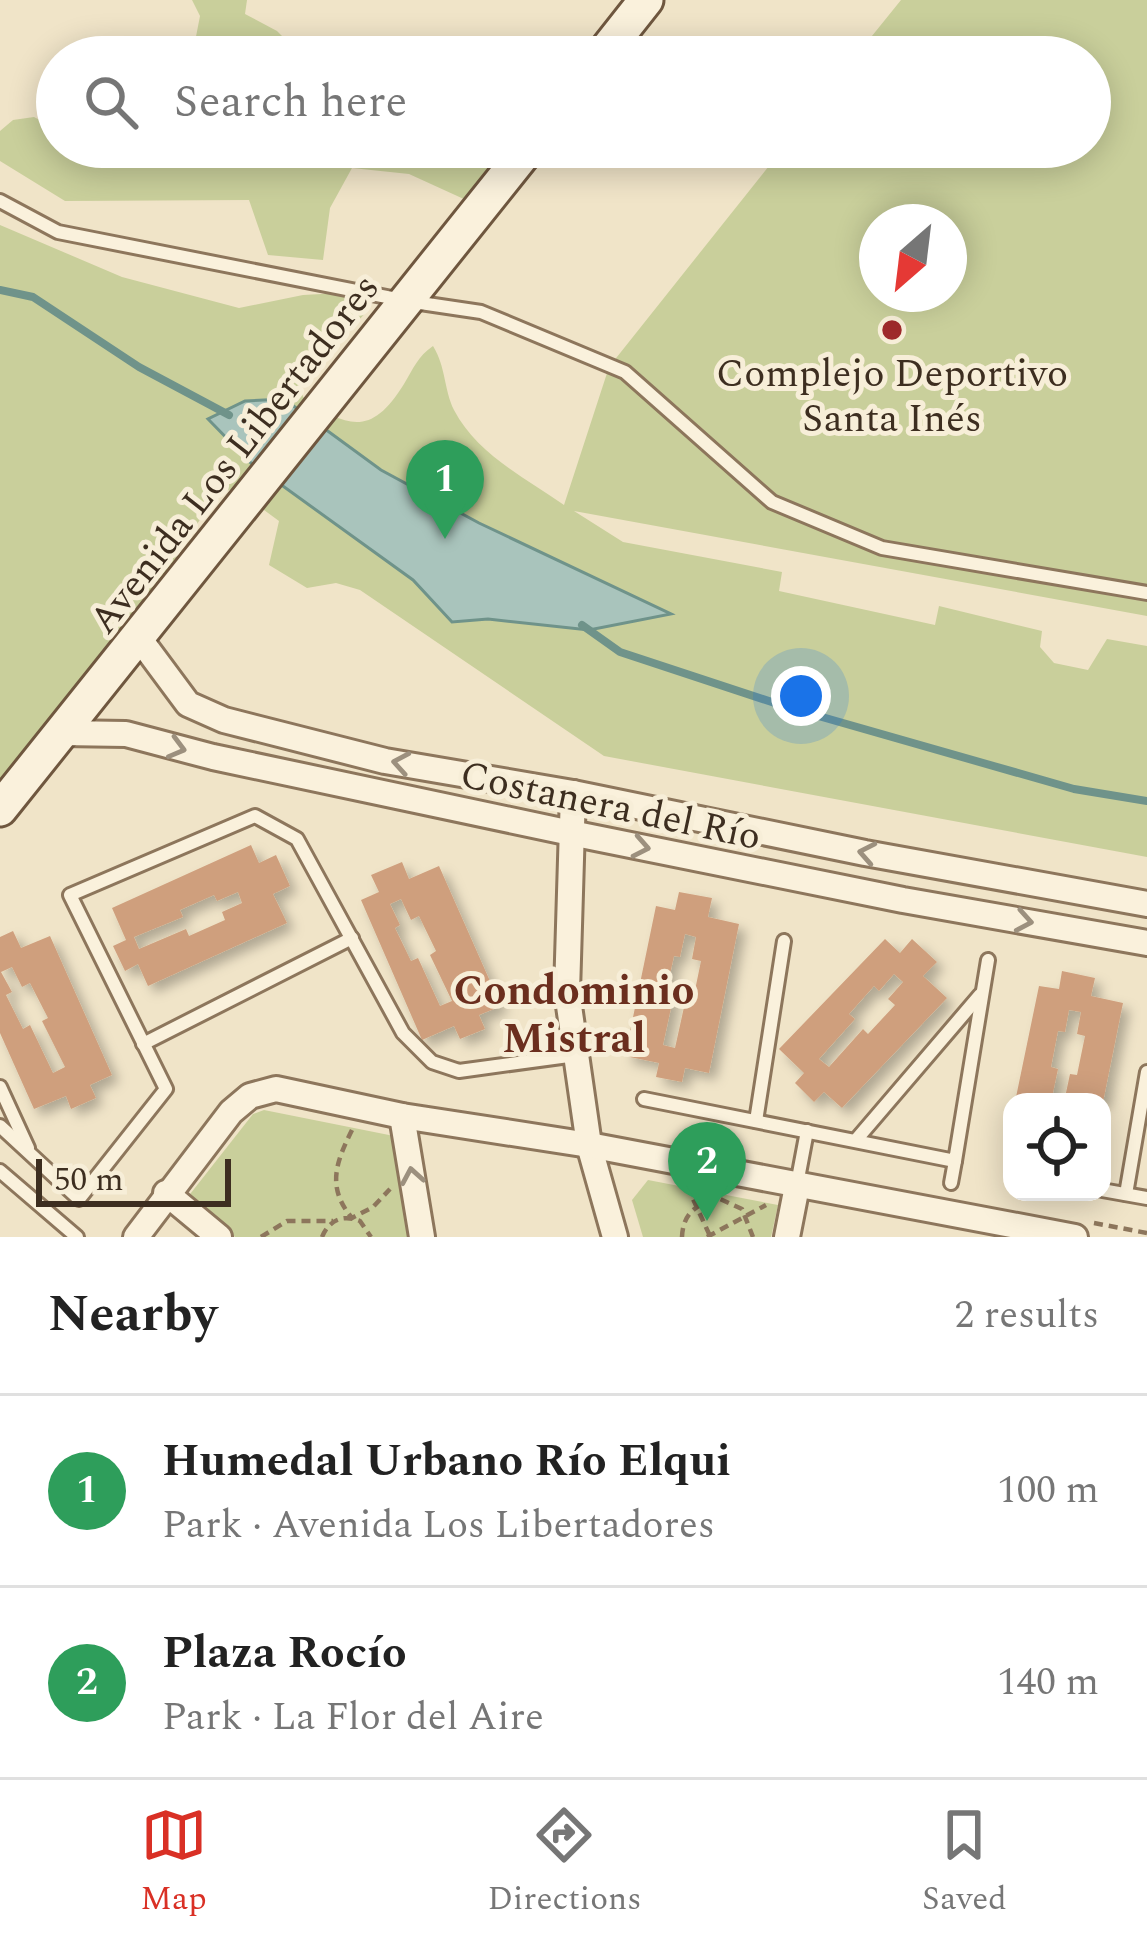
<!DOCTYPE html>
<meta charset="utf-8">
<style>
:root{--surface:#fff;--page:#f2f2f2;--text:#222;--muted:#767676;--line:#e0e0e0;--accent:#d93025}
body{margin:0;font-family:Spectral,serif;background:var(--page);color:var(--text)}
.controls{position:absolute;right:36px;bottom:36px;display:grid;overflow:hidden;border-radius:24px;box-shadow:0 6px 30px #0003}
.controls button{width:108px;height:108px;display:grid;place-items:center;padding:0;border:0;border-bottom:3px solid var(--line);background:var(--surface);color:var(--text);font:60px sans-serif}
.compass{position:absolute;left:859px;top:204px;width:108px;height:108px;border-radius:50%;background:var(--surface);box-shadow:0 6px 30px #0003;rotate:208deg}
.scale{position:absolute;left:36px;bottom:30px;width:195px;box-sizing:border-box;padding-left:12px;border:6px solid #3d2e20;border-top:0;font-size:33px;line-height:42px;white-space:nowrap;color:#3d2e20;-webkit-text-stroke:9px #f7eed8;paint-order:stroke}
.you{position:absolute;left:801px;top:696px;width:42px;height:42px;margin:-30px;border:9px solid #fff;border-radius:50%;background:#1a73e8;box-shadow:0 0 0 18px #1a73e833}
.badge{display:grid;place-items:center;width:78px;height:78px;border-radius:50%;background:var(--accent);color:#fff;font-size:39px;font-weight:700}
.pin{position:absolute;translate:-50% -99px;filter:drop-shadow(0 3px 6px #0008)}
.pin::after{content:'';position:absolute;top:63px;width:42px;height:36px;background:inherit;clip-path:polygon(0 0,100% 0,50% 100%)}
.list{margin:0;padding:0;list-style:none}
h2{display:flex;justify-content:space-between;align-items:center;height:156px;margin:0;padding:0 48px;font-size:51px}
h2 small{font-size:39px;font-weight:400;color:var(--muted)}
.list li{display:grid;grid-template-columns:78px 1fr auto;gap:36px;align-items:center;box-sizing:border-box;height:192px;padding:0 48px;border-top:3px solid var(--line)}
.list b{display:block;font-size:45px;white-space:nowrap}
.list p{margin:0;font-size:39px;white-space:nowrap;color:var(--muted)}
.list em{font-size:39px;font-style:normal;color:var(--muted)}
.icon{flex:none;width:66px;height:66px;fill:none;stroke:currentColor;stroke-width:2;stroke-linecap:round;stroke-linejoin:round}
.map{position:relative;flex:none;width:1147px;height:1237px;overflow:hidden}
.search{position:absolute;background:var(--surface);box-shadow:0 6px 30px #0003;left:36px;right:36px;top:36px;height:132px;display:flex;align-items:center;gap:30px;box-sizing:border-box;padding:0 42px;border-radius:66px;color:var(--muted);font-size:45px}
.sheet{height:540px;background:var(--surface)}
nav{display:flex;justify-content:space-around;align-items:center;box-sizing:border-box;height:168px;border-top:3px solid var(--line);background:var(--surface);font-size:33px;color:var(--muted)}
nav a{display:grid;justify-items:center;gap:6px}
nav .on{color:var(--accent)}
.map>svg:first-child{display:block}
.green{fill:#c9cf9b;fill-rule:evenodd}
.water{fill:#a9c4bc;stroke:#6f938a;stroke-width:3}
.lines{fill:none;stroke-linecap:round;stroke-linejoin:round}
.stream{stroke:#6f938a;stroke-width:8}
.building{fill:#cf9f7d;fill-rule:evenodd;filter:url(#shadow)}
.service-casing{stroke:#8d765c;stroke-width:18}
.minor-casing{stroke:#8d765c;stroke-width:30}
.secondary-casing{stroke:#6f573f;stroke-width:39}
.path{stroke:#8d765c;stroke-width:4.5;stroke-dasharray:9 6;stroke-linecap:butt}
.service{stroke:#faf1dc;stroke-width:12}
.minor{stroke:#faf1dc;stroke-width:24}
.secondary{stroke:#faf1dc;stroke-width:33}
.oneway{stroke:#9c907e}
.poi-dot{fill:#9e2a2b;stroke:#f7eed8;stroke-width:4.5}
.labels{text-anchor:middle;stroke-width:10;stroke-linejoin:round;paint-order:stroke}
.poi-label{font-size:39px;fill:#3d2e20;stroke:#f7eed8}
.street-label{font-size:39px;fill:#3d2e20;stroke:#f7eed8}
.neighbourhood-label{font-size:42px;font-weight:bold;fill:#6b2e1e;stroke:#f7eed8}
</style>
<div class="map">
<svg width="1147" height="1237" viewBox="0 0 1147 1237">
<defs>
<filter id="shadow"><feDropShadow dx="7" dy="7" stdDeviation="6" flood-color="#0004"/></filter>
</defs>
<rect width="100%" height="100%" fill="#f0e4c8"/>
<g class="green">
<polygon points="192,0 247,0 245,14 277,31 303,57 192,57 200,16"/>
<path d="M901 0H1147V616L574 511 623 542 782 572 779 591 935 625 939 606 1042 631 1040 647 1054 663 1088 670 1107 639 1147 646V857L604 756 360 590 336 583 307 588 269 565 279 521 234 488 215 496 159 584 0 783V225L122 277 239 308 303 295 358 292 370 308 301 383 303 397C348 429 372 436 404 384 413 369 418 356 433 346 446 367 444 390 454 410 477 454 525 478 564 505L609 367 784 147H1090V57H855ZM877 222H949V294H877Z"/>
<polygon points="34,117 57,129 57,147 505,147 504,162 466,200 409,174 352,168 330,208 323,260 268,255 249,200 65,201 0,161 0,131 13,120"/>
<polygon points="264,1110 394,1136 412,1237 235,1237 187,1198 253,1114"/>
<polygon points="648,1180 778,1205 771,1237 643,1237 632,1200"/>
</g>
<polygon class="water" points="284,399 381,470 479,523 671,614 589,630 488,619 452,622 413,580 251,463 208,419 245,401"/>
<g class="lines">
<g class="stream">
<polyline points="0,290 33,297 139,367 229,415"/>
<polyline points="582,625 620,652 787,707 1074,789 1147,801"/>
</g>
</g>
<g class="building">
<path d="M251 845 259 863 276 855 290 886 273 894 287 923 148 986 138 964 125 971 113 946 126 940 112 908ZM238 892 242 903 222 912 225 920 189 936 186 929 139 949 134 937 183 917 180 910 214 895 217 901Z"/>
<path d="M402 862 409 879 439 866 501 1006 479 1015 485 1029 460 1039 454 1026 422 1040 361 900 379 892 371 875ZM401 899 411 920 419 916 436 951 430 955 452 1001 440 1006 418 958 411 961 395 928 400 925 390 904Z"/>
<path d="M679 892 712 898 708 917 739 924 709 1073 685 1068 682 1082 656 1077 659 1063 625 1056 656 906 675 910ZM685 934 696 937 692 959 701 961 693 1000 686 998 675 1048 663 1045 674 994 666 992 674 956 680 957Z"/>
<path d="M13 931 21 948 50 936 112 1075 90 1085 96 1098 71 1109 66 1096 34 1109 0 1033V937ZM12 967 22 987 30 983 48 1018 42 1021 65 1067 53 1073 30 1025 23 1029 6 995 12 992 1 972Z"/>
<path d="M885 939 900 953 912 939 937 962 923 976 947 998 842 1108 824 1092 814 1102 795 1083 804 1073 779 1049ZM894 974 903 982 888 999 895 1005 868 1034 863 1029 829 1067 819 1059 855 1019 849 1014 874 986 879 991Z"/>
<polygon points="1062,971 1095,978 1091,996 1123,1003 1103,1102 1064,1102 1070,1074 1077,1075 1085,1036 1077,1034 1081,1012 1069,1010 1065,1032 1058,1031 1051,1067 1058,1069 1051,1102 1015,1102 1039,986 1059,989"/>
</g>
<g class="lines">
<defs>
<g id="service">
<polyline points="0,201 58,232 407,301 481,312 625,372 772,502 882,548 1147,593"/>
<polyline points="143,1044 352,938"/>
<polyline points="0,1087 28,1148"/>
<polyline points="644,1099 955,1161 988,960"/>
<polyline points="756,1121 784,941"/>
<polyline points="0,1126 79,1199 166,1089 70,895 255,816 297,839 403,1033 432,1062 459,1071 576,1055"/>
<polyline points="856,1140 980,995"/>
<polyline points="0,1171 77,1237"/>
<polyline points="951,1183 955,1161"/>
<polyline points="797,1184 807,1131"/>
<polyline points="1102,1190 1147,1198"/>
<polyline points="1126,1194 1147,1072"/>
</g>
<g id="minor">
<polyline points="139,638 188,704 224,720 385,761 573,793 865,853 1147,904"/>
<polyline points="62,733 126,734 213,757 571,833 903,900 1147,943"/>
<polyline points="573,793 567,992 589,1145 615,1237"/>
<polyline points="402,1116 422,1237"/>
<polyline points="166,1193 219,1237"/>
<polyline points="136,1237 231,1112 250,1096 276,1089 402,1116 589,1145 1075,1237"/>
<polyline points="787,1237 797,1186"/>
</g>
<g id="secondary">
<polyline points="601,57 646,0"/>
<polyline points="0,809 529,147"/>
</g>
</defs>
<use href="#service" class="service-casing"/>
<use href="#minor" class="minor-casing"/>
<use href="#secondary" class="secondary-casing"/>
<g class="path">
<path d="M352 1130C335 1164 327 1188 352 1218L373 1207 390 1189"/>
<polyline points="687,1186 710,1236"/>
<polyline points="1094,1223 1147,1233"/>
<polyline points="261,1237 287,1221 333,1221"/>
<path d="M322 1237C329 1220 343 1214 360 1221L371 1237"/>
<path d="M682 1237C683 1212 698 1203 720 1199L742 1209 753 1237"/>
<polyline points="707,1237 766,1205"/>
</g>
<use href="#service" class="service"/>
<use href="#minor" class="minor"/>
<use href="#secondary" class="secondary"/>
</g>
<defs><path id="oneway-chevron" d="M-2-3.5L2.5 0L-2 3.5" fill="none" stroke-width="1.6" stroke-linecap="round" stroke-linejoin="round" transform="scale(3)"/></defs>
<g class="oneway">
<use href="#oneway-chevron" transform="translate(177 748) rotate(15)"/>
<use href="#oneway-chevron" transform="translate(401 763) rotate(-170)"/>
<use href="#oneway-chevron" transform="translate(641 847) rotate(11)"/>
<use href="#oneway-chevron" transform="translate(867 853) rotate(-169)"/>
<use href="#oneway-chevron" transform="translate(1024 921) rotate(10)"/>
<use href="#oneway-chevron" transform="translate(412 1176) rotate(-100)"/>
</g>
<circle class="poi-dot" cx="892" cy="330" r="12"/>
<g class="labels">
<g class="poi-label">
<text x="892" y="386">Complejo Deportivo<tspan x="892" dy="45">Santa Inés</tspan></text>
</g>
<g class="street-label">
<text transform="translate(233 453) rotate(-52)" y="14">Avenida Los Libertadores</text>
<text transform="translate(611 804) rotate(12)" y="14">Costanera del Río</text>
</g>
<g class="neighbourhood-label">
<text x="574" y="1004">Condominio<tspan x="574" dy="48">Mistral</tspan></text>
</g>
</g>
</svg>
<div class="controls">
<button><svg class="icon" aria-label="locate" viewBox="0 0 24 24"><circle cx="12" cy="12" r="6"/><path d="M12 2v4M12 18v4M2 12h4M18 12h4"/></svg></button>
</div>
<svg class="compass" viewBox="-18 -18 36 36"><path d="M0-13l5 13h-10z" fill="#e53935"/><path d="M0 13l5-13h-10z" fill="#767676"/></svg>
<div class="scale">50 m</div>
<div class="you"></div>
<div class="pin badge" style="left:445px;top:539px;background:#2e9e5b">1</div>
<div class="pin badge" style="left:707px;top:1221px;background:#2e9e5b">2</div>
<div class="search"><svg class="icon" aria-label="search" viewBox="0 0 24 24"><circle cx="10" cy="10" r="6"/><path d="M15 15l6 6"/></svg>Search here</div>
</div>
<section class="sheet">
<h2>Nearby<small>2 results</small></h2>
<ul class="list">
<li><span class="badge" style="background:#2e9e5b">1</span><div><b>Humedal Urbano Río Elqui</b><p>Park · Avenida Los Libertadores</p></div><em>100 m</em></li>
<li><span class="badge" style="background:#2e9e5b">2</span><div><b>Plaza Rocío</b><p>Park · La Flor del Aire</p></div><em>140 m</em></li>
</ul>
</section>
<nav>
<a class="on"><svg class="icon" aria-label="map" viewBox="0 0 24 24"><path d="M3 6l6-2 6 2 6-2v14l-6 2-6-2-6 2zM9 4v14M15 6v14"/></svg>Map</a>
<a><svg class="icon" aria-label="directions" viewBox="0 0 24 24"><path d="M12 3l9 9-9 9-9-9zM9 14v-3h6M13 9l2 2-2 2"/></svg>Directions</a>
<a><svg class="icon" aria-label="saved" viewBox="0 0 24 24"><path d="M7 4h10v16l-5-4-5 4z"/></svg>Saved</a>
</nav>
